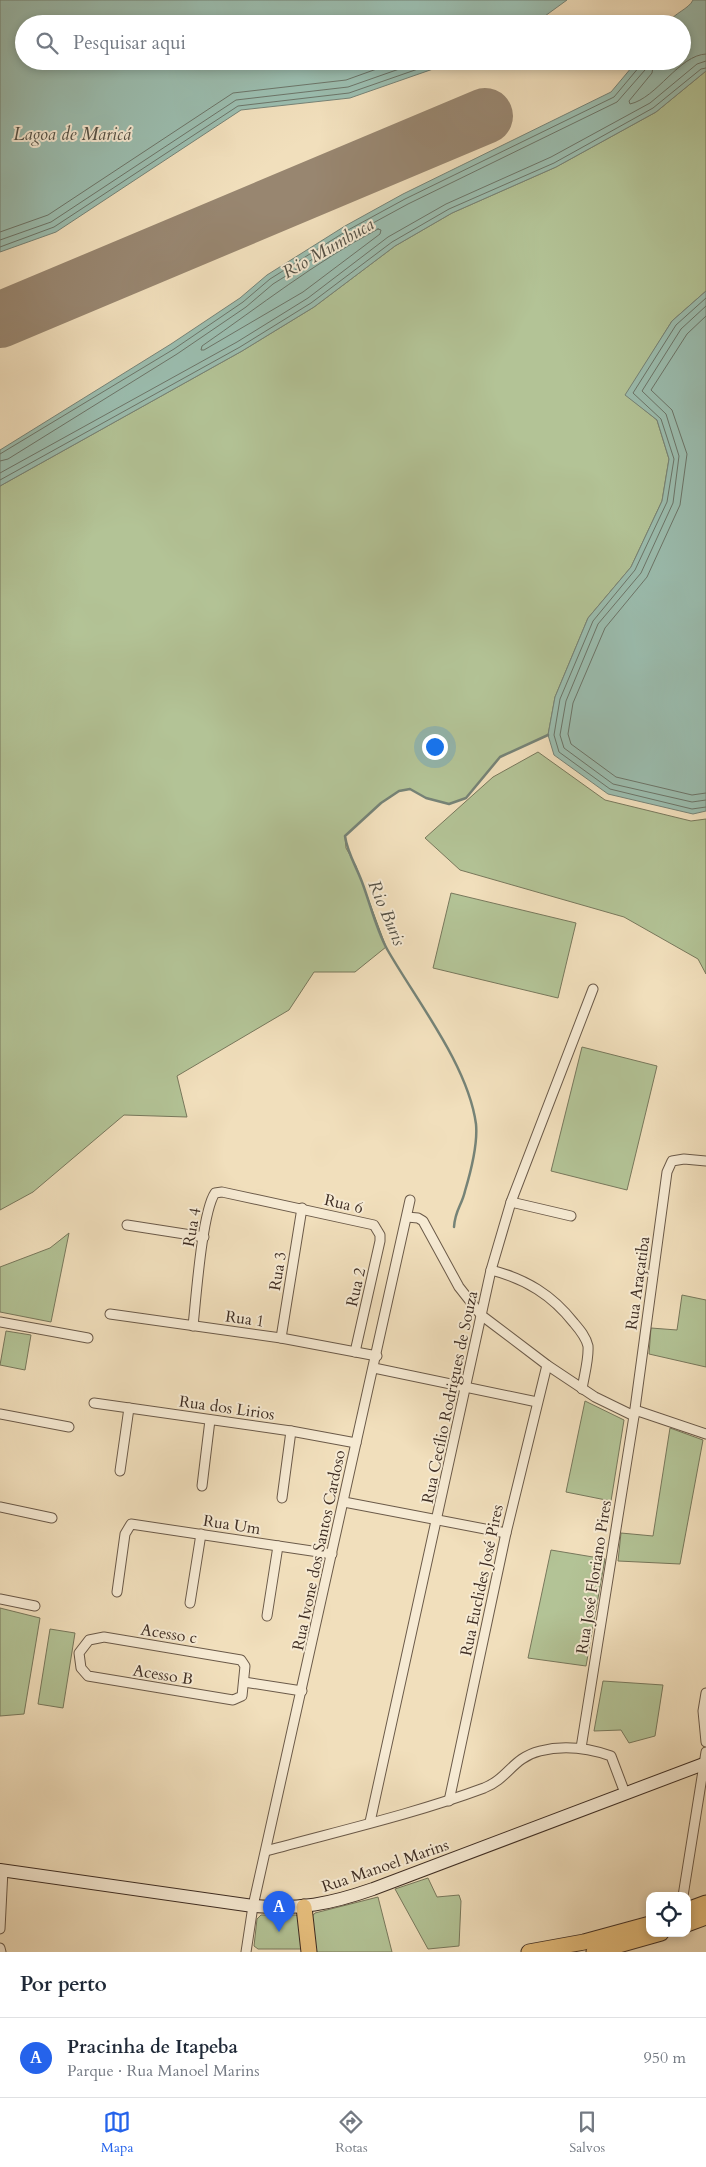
<!DOCTYPE html>
<html lang="pt">
<meta charset="utf-8">
<style>
:root{--surface:#fff;--page:#f2f2f3;--text:#1f2937;--muted:#747a83;--line:#e0e1e3;--accent:#2563eb}
body{margin:0;font-family:Cardo,serif;background:var(--page);color:var(--text)}
.controls{position:absolute;right:15px;bottom:15px;display:grid;overflow:hidden;border-radius:10px;box-shadow:0 2px 8px #0003}
.controls button{width:45px;height:45px;display:grid;place-items:center;padding:0;border:0;border-bottom:1px solid var(--line);background:var(--surface);color:var(--text);font:25px sans-serif}
.you{position:absolute;left:434px;top:746px;width:18px;height:18px;margin:-12px;border:4px solid #fff;border-radius:50%;background:#1a73e8;box-shadow:0 0 0 8px #1a73e833}
.badge{display:grid;place-items:center;width:32px;height:32px;border-radius:50%;background:var(--accent);color:#fff;font-size:16px;font-weight:700}
.pin{position:absolute;translate:-50% -41px;filter:drop-shadow(0 1px 2px #0008)}
.pin::after{content:'';position:absolute;top:26px;width:18px;height:15px;background:inherit;clip-path:polygon(0 0,100% 0,50% 100%)}
.list{margin:0;padding:0;list-style:none}
h2{display:flex;justify-content:space-between;align-items:center;height:65px;margin:0;padding:0 20px;font-size:21px}
h2 small{font-size:16px;font-weight:400;color:var(--muted)}
.list li{display:grid;grid-template-columns:32px 1fr auto;gap:15px;align-items:center;box-sizing:border-box;height:80px;padding:0 20px;border-top:1px solid var(--line)}
.list b{display:block;font-size:19px;white-space:nowrap}
.list p{margin:0;font-size:16px;white-space:nowrap;color:var(--muted)}
.list em{font-size:16px;font-style:normal;color:var(--muted)}
.icon{flex:none;width:28px;height:28px;fill:none;stroke:currentColor;stroke-width:2;stroke-linecap:round;stroke-linejoin:round}
.map{position:relative;flex:none;width:706px;height:1952px;overflow:hidden}
.search{position:absolute;background:var(--surface);box-shadow:0 2px 8px #0003;left:15px;right:15px;top:15px;height:55px;display:flex;align-items:center;gap:12px;box-sizing:border-box;padding:0 18px;border-radius:28px;color:var(--muted);font-size:19px}
.sheet{height:145px;background:var(--surface)}
nav{display:flex;justify-content:space-around;align-items:center;box-sizing:border-box;height:70px;border-top:1px solid var(--line);background:var(--surface);font-size:14px;color:var(--muted)}
nav a{display:grid;justify-items:center;gap:2px}
nav .on{color:var(--accent)}
.map>svg:first-child{display:block}
.green{fill:#b3c396;stroke:#78785c}
.water{fill:#9bbdaf;stroke:#768377}
.lines{fill:none;stroke-linecap:round;stroke-linejoin:round}
.shore{stroke:#6c7569;stroke-width:1}
.stream{stroke:#768377;stroke-width:2.5}
.runway{stroke:#988670;stroke-width:56}
.minor-casing{stroke:#6b5a49;stroke-width:11}
.secondary-casing{stroke:#3e2d23;stroke-width:14}
.trunk-casing{stroke:#3e2d23;stroke-width:17}
.minor{stroke:#f6ead3;stroke-width:9}
.secondary{stroke:#f6ead3;stroke-width:12}
.trunk{stroke:#e8c07e;stroke-width:15}
.labels{text-anchor:middle;stroke-width:4;stroke-linejoin:round;paint-order:stroke}
.street-label{font-size:16px;fill:#3e2d23;stroke:#f6ead3}
.water-label{font-size:18px;font-style:italic;fill:#555146;stroke:#f6ead3}
</style>
<div class="map">
<svg width="706" height="1952" viewBox="0 0 706 1952">
<rect width="100%" height="100%" fill="#f1dfbc"/>
<filter id="stains"><feTurbulence type="fractalNoise" baseFrequency=".004" numOctaves="4"/><feColorMatrix values="0 0 0 0 .2 0 0 0 0 .09 0 0 0 0 .02 0 0 0 .5 -.17"/></filter>
<radialGradient id="worn" r=".72"><stop offset=".6" stop-color="#630" stop-opacity="0"/><stop offset="1" stop-color="#630" stop-opacity=".3"/></radialGradient>
<g class="green">
<polygon points="706,71 706,291 672,321 626,395 657,420 669,459 662,501 631,567 588,618 555,697 548,735 500,757 466,798 449,804 426,798 410,789 399,791 381,803 345,836 346,848 356,866 386,947 355,972 314,972 289,1010 177,1076 187,1117 124,1115 33,1192 0,1210 0,486 242,351 314,307 395,246 452,213 556,167 656,112"/>
<polygon points="538,752 605,800 691,821 706,819 706,974 698,959 624,917 460,870 425,838 493,777"/>
<polygon points="451,893 576,923 558,998 433,968"/>
<polygon points="582,1047 657,1066 627,1190 551,1171"/>
<polygon points="69,1233 51,1322 0,1312 0,1267 50,1248"/>
<polygon points="682,1295 706,1300 706,1367 649,1354 651,1328 677,1330"/>
<polygon points="6,1331 31,1335 25,1370 0,1365"/>
<polygon points="585,1401 624,1420 611,1501 566,1492"/>
<polygon points="670,1428 703,1440 680,1564 618,1561 621,1533 653,1536"/>
<polygon points="551,1550 605,1559 586,1666 528,1658"/>
<polygon points="0,1608 40,1618 24,1714 0,1716"/>
<polygon points="50,1629 75,1633 63,1708 38,1704"/>
<polygon points="603,1681 663,1685 655,1736 629,1743 621,1730 594,1731"/>
<polygon points="428,1878 437,1897 459,1895 461,1901 459,1946 428,1949 395,1889"/>
<polygon points="378,1897 392,1952 316,1952 309,1920 315,1913"/>
<polygon points="261,1915 296,1915 302,1920 302,1949 258,1949 254,1946 257,1919"/>
</g>
<g class="water">
<polygon points="0,0 567,0 534,24 24,24 24,61 456,61 350,98 241,110 56,232 0,252"/>
<path d="M693 0H706V71L656 112 556 167 452 213 395 246 314 307 242 351 0 486V450L171 344 240 298 267 275 345 226 403 194 611 92 637 61H682V24H667C674 13 689 9 693 0Z"/>
<polygon points="706,291 706,811 693,814 608,794 554,755 548,735 555,697 588,618 631,567 662,501 669,459 657,420 625,395 672,321"/>
</g>
<g class="lines">
<g class="shore">
<path d="M654 61 652 73 629 101 630 104C657 98 679 55 706 54"/>
<path d="M378 229 381 230 380 234 303 292 204 350H201L202 346C260 306 315 262 378 229Z"/>
<polyline points="0,232 48,215 233,93 346,80 399,61"/>
<polyline points="0,240 51,222 236,100 348,87 422,61"/>
<polyline points="0,247 54,227 238,106 349,93 441,61"/>
<polyline points="706,298 676,325 633,393 661,419 674,459 667,502 635,570 593,621 560,699 554,735 559,752 610,789 692,809 706,807"/>
<polyline points="706,306 681,329 642,391 666,414 679,456 673,503 641,573 598,624 566,701 560,735 564,748 613,784 692,802 706,800"/>
<polyline points="706,316 687,334 651,390 672,410 687,454 680,505 647,577 605,628 573,703 568,734 571,744 616,777 692,795 706,793"/>
<polyline points="0,454 174,349 243,302 270,279 348,230 405,199 614,97 640,66 641,61"/>
<polyline points="0,461 8,459 177,354 246,307 273,284 351,235 408,204 617,102 645,70 647,61"/>
<polyline points="0,473 237,342 308,298 388,237 446,204 551,157 650,103 697,64 706,61"/>
<polyline points="0,480 240,347 311,303 392,242 449,209 554,163 653,108 701,69 706,68"/>
</g>
<path class="stream" d="M454 1227C455 1210 462 1205 465 1191 471 1171 478 1145 476 1124 468 1065 416 1000 387 949 376 929 370 903 362 882 356 866 347 852 345 836L381 803 399 791 410 789 426 798 449 804 466 798 500 757 548 735"/>
<polyline class="runway" points="0,320 485,116"/>
<defs>
<g id="minor">
<polyline points="511,1202 571,1216"/>
<polyline points="407,1217 418,1218 423,1221 459,1287 481,1315 547,1365 595,1397 634,1416"/>
<polyline points="127,1225 204,1237"/>
<path d="M491 1270C526 1279 552 1295 574 1323 580 1330 586 1337 588 1346 589 1359 584 1376 582 1389"/>
<polyline points="110,1314 281,1338 377,1356"/>
<polyline points="0,1322 88,1338"/>
<path d="M193 1326C196 1299 202 1212 215 1193L222 1192 374 1225 380 1235V1241L355 1352"/>
<polyline points="281,1338 302,1208"/>
<polyline points="374,1368 537,1402"/>
<polyline points="94,1403 291,1431 356,1443"/>
<polyline points="635,1410 706,1434"/>
<polyline points="0,1414 69,1427"/>
<polyline points="120,1471 129,1408"/>
<polyline points="202,1486 210,1420"/>
<polyline points="282,1498 291,1431"/>
<polyline points="344,1502 506,1533"/>
<polyline points="0,1507 52,1518"/>
<polyline points="117,1592 125,1534 131,1524 332,1554"/>
<polyline points="0,1599 35,1606"/>
<polyline points="190,1603 201,1534"/>
<polyline points="267,1616 278,1546"/>
<polygon points="104,1637 241,1660 245,1666 242,1696 233,1700 88,1676 81,1668 79,1653 89,1640"/>
<polyline points="244,1682 302,1691"/>
<polyline points="706,1693 703,1711 706,1742"/>
<polyline points="581,1748 634,1416 667,1172 672,1161 684,1159 706,1161"/>
<polyline points="449,1801 506,1533 547,1365"/>
<polyline points="370,1822 491,1270 511,1202 593,989"/>
<path d="M266 1851C339 1831 414 1814 484 1788 509 1778 512 1758 540 1751 564 1745 588 1748 611 1756L625 1793"/>
<polyline points="683,1896 706,1752"/>
<polyline points="0,1929 3,1870"/>
<polyline points="0,1948 1,1952"/>
<polyline points="246,1952 253,1906 410,1200"/>
</g>
<path id="secondary" d="M0 1870 253 1906C299 1910 330 1904 373 1889L706 1763"/>
<g id="trunk">
<polyline points="304,1907 309,1952"/>
<polyline points="687,1910 706,1903"/>
<polyline points="687,1924 706,1917"/>
<polyline points="529,1952 584,1942 650,1924"/>
<polyline points="594,1952 661,1933"/>
</g>
</defs>
<use href="#minor" class="minor-casing"/>
<use href="#secondary" class="secondary-casing"/>
<use href="#trunk" class="trunk-casing"/>
<use href="#minor" class="minor"/>
<use href="#secondary" class="secondary"/>
<use href="#trunk" class="trunk"/>
</g>
<g class="labels">
<g class="street-label">
<text transform="translate(344 1203) rotate(13)" y="6">Rua 6</text>
<text transform="translate(191 1227) rotate(-80)" y="6">Rua 4</text>
<text transform="translate(277 1271) rotate(-81)" y="6">Rua 3</text>
<text transform="translate(637 1283) rotate(-82)" y="6">Rua Araçatiba</text>
<text transform="translate(355 1287) rotate(-77)" y="6">Rua 2</text>
<text transform="translate(245 1318) rotate(8)" y="6">Rua 1</text>
<text transform="translate(449 1397) rotate(-78)" y="6">Rua Cecílio Rodrigues de Souza</text>
<text transform="translate(227 1407) rotate(8)" y="6">Rua dos Lirios</text>
<text transform="translate(232 1524) rotate(9)" y="6">Rua Um</text>
<text transform="translate(318 1550) rotate(-78)" y="6">Rua Ivone dos Santos Cardoso</text>
<text transform="translate(593 1577) rotate(-81)" y="6">Rua José Floriano Pires</text>
<text transform="translate(481 1580) rotate(-78)" y="6">Rua Euclides José Pires</text>
<text transform="translate(169 1633) rotate(9)" y="6">Acesso c</text>
<text transform="translate(163 1674) rotate(9)" y="6">Acesso B</text>
<text transform="translate(385 1865) rotate(-19)" y="6">Rua Manoel Marins</text>
</g>
<g class="water-label">
<text x="72" y="140">Lagoa de Maricá</text>
<text transform="translate(328 248) rotate(-30)" y="6">Rio Mumbuca</text>
<text transform="translate(387 913) rotate(67)" y="6">Rio Buris</text>
</g>
</g>
<rect width="100%" height="100%" filter="url(#stains)"/>
<rect width="100%" height="100%" fill="url(#worn)"/>
</svg>
<div class="controls">
<button><svg class="icon" aria-label="locate" viewBox="0 0 24 24"><circle cx="12" cy="12" r="6"/><path d="M12 2v4M12 18v4M2 12h4M18 12h4"/></svg></button>
</div>
<div class="you"></div>
<div class="pin badge" style="left:279px;top:1932px">A</div>
<div class="search"><svg class="icon" aria-label="search" viewBox="0 0 24 24"><circle cx="10" cy="10" r="6"/><path d="M15 15l6 6"/></svg>Pesquisar aqui</div>
</div>
<section class="sheet">
<h2>Por perto<small></small></h2>
<ul class="list">
<li><span class="badge">A</span><div><b>Pracinha de Itapeba</b><p>Parque · Rua Manoel Marins</p></div><em>950 m</em></li>
</ul>
</section>
<nav>
<a class="on"><svg class="icon" aria-label="map" viewBox="0 0 24 24"><path d="M3 6l6-2 6 2 6-2v14l-6 2-6-2-6 2zM9 4v14M15 6v14"/></svg>Mapa</a>
<a><svg class="icon" aria-label="directions" viewBox="0 0 24 24"><path d="M12 3l9 9-9 9-9-9zM9 14v-3h6M13 9l2 2-2 2"/></svg>Rotas</a>
<a><svg class="icon" aria-label="saved" viewBox="0 0 24 24"><path d="M7 4h10v16l-5-4-5 4z"/></svg>Salvos</a>
</nav>
